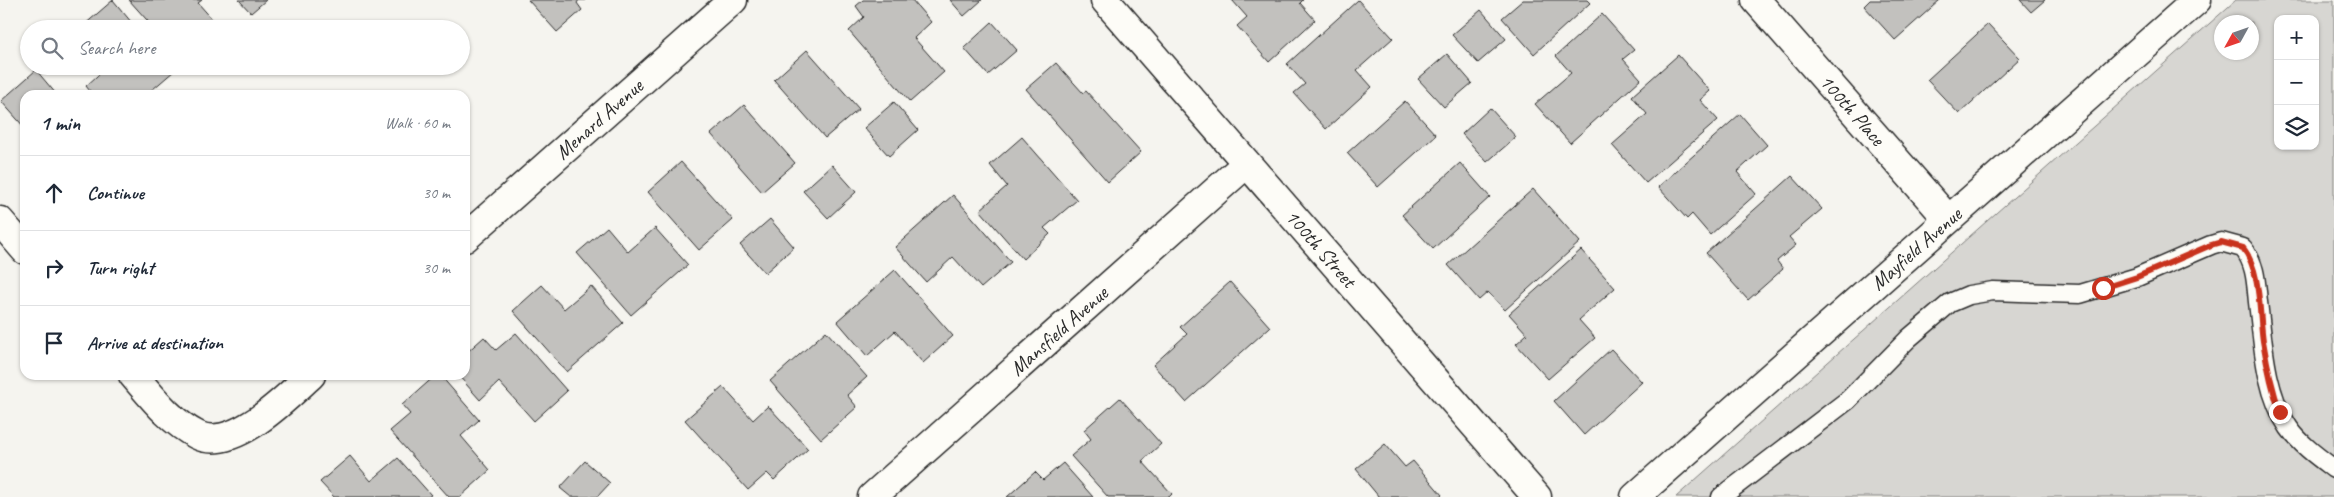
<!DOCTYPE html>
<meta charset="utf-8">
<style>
:root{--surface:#fff;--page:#f2f2f3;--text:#1f2937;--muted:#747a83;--line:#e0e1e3}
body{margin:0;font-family:Caveat,sans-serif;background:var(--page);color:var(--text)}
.controls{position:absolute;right:15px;top:15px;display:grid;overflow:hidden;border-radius:10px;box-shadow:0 1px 4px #0004}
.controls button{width:45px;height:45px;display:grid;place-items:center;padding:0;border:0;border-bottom:1px solid var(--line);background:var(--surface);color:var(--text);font:25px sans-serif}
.compass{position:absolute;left:2214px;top:15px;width:45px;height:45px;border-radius:50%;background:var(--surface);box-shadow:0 1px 4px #0004;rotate:230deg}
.stop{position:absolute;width:15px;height:15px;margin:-11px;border:4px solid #c8321e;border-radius:50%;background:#fff}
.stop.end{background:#c8321e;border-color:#fff;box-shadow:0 1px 5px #0008}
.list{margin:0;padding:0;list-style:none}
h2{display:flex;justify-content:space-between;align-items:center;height:65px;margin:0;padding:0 20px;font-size:21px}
h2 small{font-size:16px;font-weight:400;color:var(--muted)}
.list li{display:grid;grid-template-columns:32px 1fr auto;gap:15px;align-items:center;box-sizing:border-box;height:75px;padding:0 20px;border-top:1px solid var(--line)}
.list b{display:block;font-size:19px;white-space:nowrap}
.list em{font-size:16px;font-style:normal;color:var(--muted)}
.icon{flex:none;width:28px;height:28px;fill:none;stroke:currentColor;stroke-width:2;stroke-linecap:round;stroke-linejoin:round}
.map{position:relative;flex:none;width:2334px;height:497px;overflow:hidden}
.search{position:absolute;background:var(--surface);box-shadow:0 1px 4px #0004;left:20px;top:20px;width:450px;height:55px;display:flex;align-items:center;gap:12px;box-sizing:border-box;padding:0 18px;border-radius:28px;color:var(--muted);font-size:19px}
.panel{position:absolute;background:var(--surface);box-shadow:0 1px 4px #0004;left:20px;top:90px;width:450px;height:290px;border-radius:15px}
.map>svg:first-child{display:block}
.green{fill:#d7d6d2;stroke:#81807e;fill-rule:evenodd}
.building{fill:#c2c1be;stroke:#2b2b2b}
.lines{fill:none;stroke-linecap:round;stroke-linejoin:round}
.lane-casing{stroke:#2b2b2b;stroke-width:21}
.street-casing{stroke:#2b2b2b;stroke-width:31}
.lane{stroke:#fdfcf7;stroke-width:18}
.street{stroke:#fdfcf7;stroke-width:28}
.route{stroke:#c8321e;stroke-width:6}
.labels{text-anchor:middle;stroke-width:4;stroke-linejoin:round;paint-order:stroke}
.street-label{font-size:21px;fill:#2b2b2b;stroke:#fdfcf7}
</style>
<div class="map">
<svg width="2334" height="497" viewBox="0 0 2334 497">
<rect width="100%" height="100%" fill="#f5f4ef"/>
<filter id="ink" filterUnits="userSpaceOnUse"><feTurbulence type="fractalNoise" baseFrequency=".02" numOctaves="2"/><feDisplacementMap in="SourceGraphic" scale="10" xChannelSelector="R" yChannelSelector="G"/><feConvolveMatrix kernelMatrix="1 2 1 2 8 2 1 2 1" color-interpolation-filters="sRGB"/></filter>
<g filter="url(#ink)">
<path class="green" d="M2236 0H2334V497H1676ZM2278 19H2315V146H2278ZM2222 22H2252V52H2222Z"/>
<g class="building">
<polygon points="113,0 137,29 85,29 83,26"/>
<polygon points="129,0 202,0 198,3 221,29 155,29"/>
<polygon points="239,0 266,0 251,13"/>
<polygon points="528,0 585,0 579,0 577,3 582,10 557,32"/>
<polygon points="863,0 912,0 931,22 914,38 944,72 910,102 849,31 864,17 856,6"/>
<polygon points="950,0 982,0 964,16"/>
<polygon points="1232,0 1303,0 1300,3 1315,20 1269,62 1237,26 1247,17"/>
<polygon points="1358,0 1393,38 1357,70 1372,87 1326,129 1294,93 1305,84 1287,64"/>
<polygon points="1523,0 1587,0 1590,3 1534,54 1502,18"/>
<polygon points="1870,0 1940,0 1895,40 1864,6"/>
<polygon points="2020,0 2045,0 2031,12"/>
<polygon points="1481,10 1506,39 1478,63 1452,35"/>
<polygon points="1602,14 1634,50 1623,59 1641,79 1570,143 1535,104 1571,73 1556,56"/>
<polygon points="992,22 1017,50 988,75 964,48"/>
<polygon points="1988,24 2020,58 1959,114 1927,80"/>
<polygon points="807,50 859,109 825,138 774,80"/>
<polygon points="1447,54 1472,83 1444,107 1418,79"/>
<polygon points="1678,55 1710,91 1700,100 1718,120 1646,183 1612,145 1647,114 1632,96"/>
<polygon points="1056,63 1083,93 1086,91 1141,152 1108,182 1026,89"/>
<polygon points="108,66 170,66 174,71 146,95 93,95 86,86"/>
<polygon points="36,70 57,95 25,95 25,128 1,101"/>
<polygon points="1405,101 1436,135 1378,187 1347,153"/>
<polygon points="894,102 918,130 889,156 864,128"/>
<polygon points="744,105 795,163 762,192 711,134"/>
<polygon points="1490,108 1516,137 1487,162 1462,134"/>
<polygon points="1740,114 1767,145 1737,172 1756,194 1710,235 1692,214 1687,219 1658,187"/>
<polygon points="1022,137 1077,200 1044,228 1050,234 1023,259 980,210 1007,186 990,165"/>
<polygon points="681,162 733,220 699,250 648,192"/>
<polygon points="1460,163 1490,197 1433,249 1402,215"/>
<polygon points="832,165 856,192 828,218 803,191"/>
<polygon points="1792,176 1822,209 1789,237 1796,245 1777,261 1783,269 1748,300 1706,253"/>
<polygon points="1533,189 1580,242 1505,310 1488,292 1479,300 1448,265"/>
<polygon points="953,195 1011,262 981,288 953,257 926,282 895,247"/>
<polygon points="770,219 794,247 765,273 740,245"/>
<polygon points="607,227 628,252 655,228 688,265 631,315 577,253"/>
<polygon points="1581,250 1615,288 1579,320 1595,338 1548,379 1516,344 1527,334 1509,314"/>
<polygon points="895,270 953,336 923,363 895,331 867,356 837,321"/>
<polygon points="1230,282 1270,327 1186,402 1153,365 1187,334 1180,327"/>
<polygon points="542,285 564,309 591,286 623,323 567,372 513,311"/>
<polygon points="826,331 867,377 847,395 857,407 821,439 770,381"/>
<polygon points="516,333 567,391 534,421 499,382 480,400 458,375 465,375 465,354 484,337 496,350"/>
<polygon points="1611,349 1642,382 1584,435 1554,401"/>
<polygon points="436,375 440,375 479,420 461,436 490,470 460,497 449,497 390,431 410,414 402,405"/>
<polygon points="723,387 753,420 768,406 808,449 774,480 767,473 748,490 685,420"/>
<polygon points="1120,398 1161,444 1142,461 1172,494 1169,497 1108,497 1071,456 1091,439 1084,430"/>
<polygon points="1385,444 1405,467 1413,461 1442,495 1440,497 1379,497 1356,469"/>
<polygon points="350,456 371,481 398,458 431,495 428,497 334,497 320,482"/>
<polygon points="585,461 610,483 597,497 571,497 560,488"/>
<polygon points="1063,463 1093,497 1007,497 1035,472 1043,480"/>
</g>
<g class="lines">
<defs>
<path id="lane" d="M1721 497 1848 400 1909 338 1950 303 1969 295 1993 291 2080 294 2137 277 2211 245 2221 242 2243 248C2256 264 2256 283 2258 302 2263 343 2265 393 2289 428 2301 445 2318 457 2334 469"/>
<g id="street">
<path id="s1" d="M1105 0 1537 497"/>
<path id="s2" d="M1756 0 1948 219"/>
<polyline points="0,221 25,250"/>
<path id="s3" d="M465 238 733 0"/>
<path d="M133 375C152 397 171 422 197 435 233 453 287 397 311 375"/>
<path id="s4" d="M872 497 1246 164"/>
<path id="s5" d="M1635 497 2197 0"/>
</g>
</defs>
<use href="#lane" class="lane-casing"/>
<use href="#street" class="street-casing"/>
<use href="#lane" class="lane"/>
<use href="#street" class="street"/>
</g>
</g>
<g class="lines" filter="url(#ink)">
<path class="route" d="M2103 288 2137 277 2211 245 2221 242 2243 248C2261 270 2259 313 2263 341 2267 365 2272 389 2280 412"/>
</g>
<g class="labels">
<g class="street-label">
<text dy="7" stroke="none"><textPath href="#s2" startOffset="146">100th Place</textPath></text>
<text dy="7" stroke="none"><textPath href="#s3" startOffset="179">Menard Avenue</textPath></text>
<text dy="7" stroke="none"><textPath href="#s5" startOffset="375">Mayfield Avenue</textPath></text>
<text dy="7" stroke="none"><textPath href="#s1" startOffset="329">100th Street</textPath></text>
<text dy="7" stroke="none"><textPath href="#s4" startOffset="250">Mansfield Avenue</textPath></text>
</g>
</g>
</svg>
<div class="controls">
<button>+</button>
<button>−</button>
<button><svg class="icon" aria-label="layers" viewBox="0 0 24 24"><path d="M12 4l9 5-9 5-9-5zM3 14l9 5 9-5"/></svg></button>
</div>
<svg class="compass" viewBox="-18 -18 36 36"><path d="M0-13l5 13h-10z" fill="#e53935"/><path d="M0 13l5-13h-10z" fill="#747a83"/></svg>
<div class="stop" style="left:2103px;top:288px"></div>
<div class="stop end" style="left:2280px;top:412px"></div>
<div class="search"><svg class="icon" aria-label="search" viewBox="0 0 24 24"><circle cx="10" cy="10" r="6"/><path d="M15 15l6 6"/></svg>Search here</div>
<section class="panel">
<h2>1 min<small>Walk · 60 m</small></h2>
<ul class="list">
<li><svg class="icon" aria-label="ahead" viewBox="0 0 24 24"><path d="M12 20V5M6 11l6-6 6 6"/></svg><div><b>Continue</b></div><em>30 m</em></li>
<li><svg class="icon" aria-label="right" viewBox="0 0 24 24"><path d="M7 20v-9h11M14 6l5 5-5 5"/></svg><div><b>Turn right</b></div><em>30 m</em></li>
<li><svg class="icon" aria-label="arrive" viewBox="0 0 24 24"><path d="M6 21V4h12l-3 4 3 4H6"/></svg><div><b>Arrive at destination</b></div></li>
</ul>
</section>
</div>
